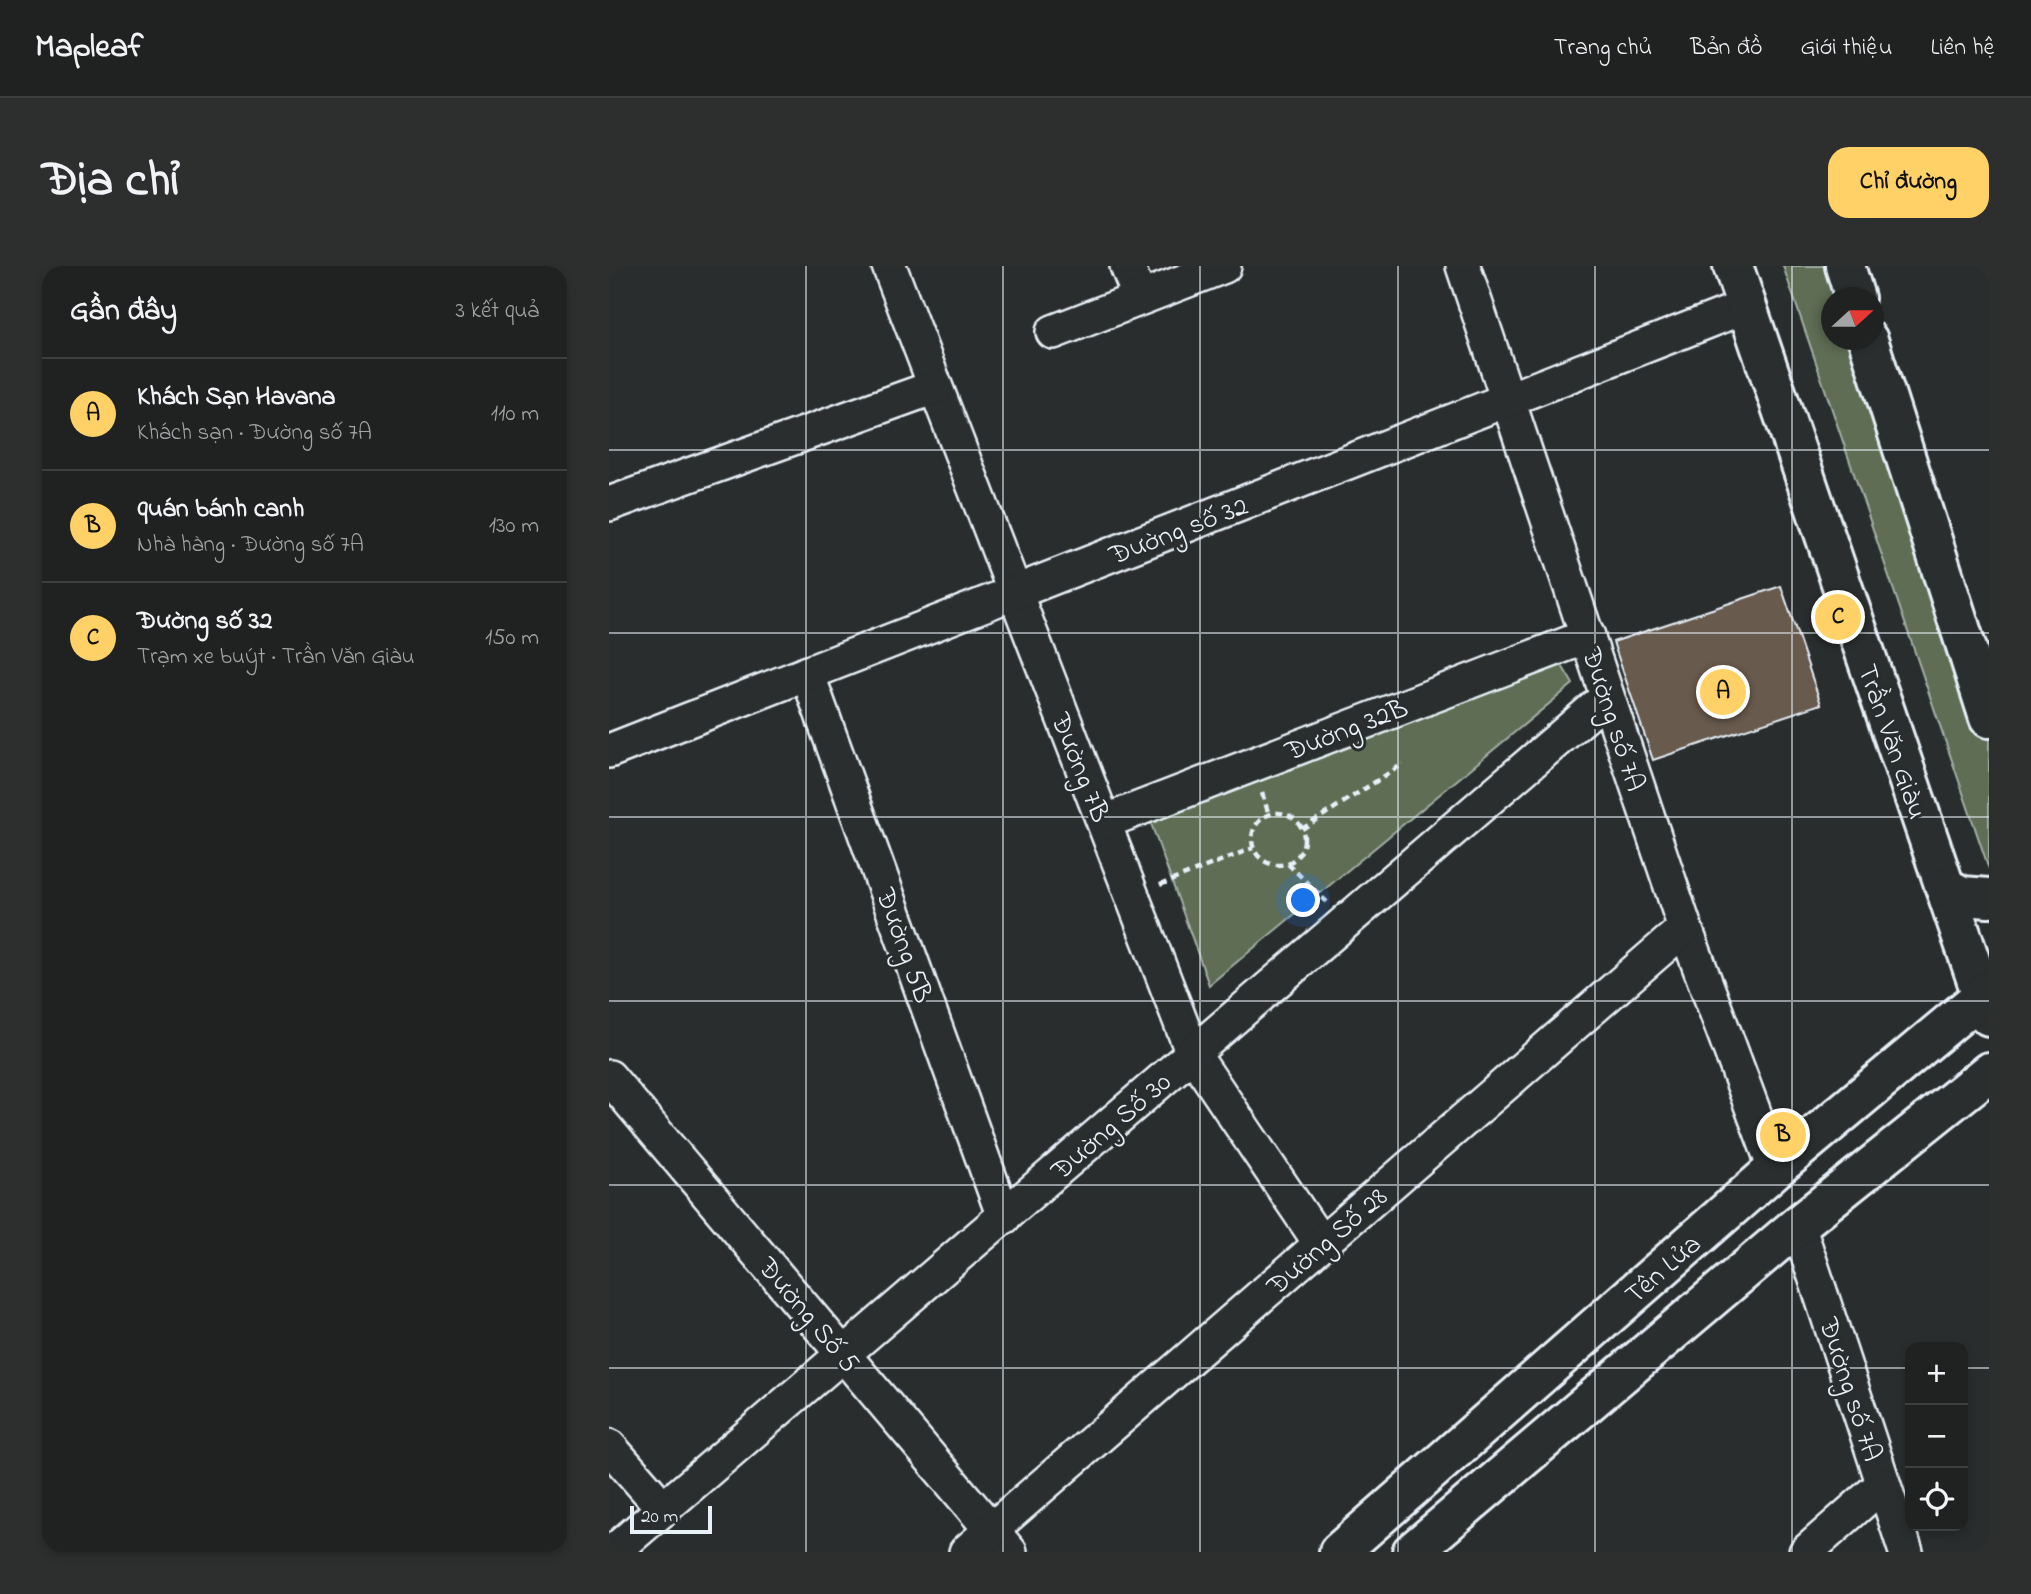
<!DOCTYPE html>
<html lang="vi">
<meta charset="utf-8">
<style>
:root{--surface:#202222;--page:#2d2f2f;--text:#f1f3f6;--muted:#a2a4a5;--line:#3d3f40;--accent:#ffd166}
body{margin:0;font-family:"Indie Flower",sans-serif;background:var(--page);color:var(--text)}
.controls{position:absolute;right:21px;bottom:21px;display:grid;overflow:hidden;border-radius:14px;box-shadow:0 4px 10px #0003}
.controls button{width:63px;height:63px;display:grid;place-items:center;padding:0;border:0;border-bottom:2px solid var(--line);background:var(--surface);color:var(--text);font:35px sans-serif}
.compass{position:absolute;left:1212px;top:21px;width:63px;height:63px;border-radius:50%;background:var(--surface);box-shadow:0 4px 10px #0003;rotate:69deg}
.scale{position:absolute;left:21px;bottom:18px;width:82px;box-sizing:border-box;padding-left:7px;border:4px solid #e8f1f8;border-top:0;font-size:19px;line-height:24px;white-space:nowrap;color:#e8f1f8;-webkit-text-stroke:5px #2a2d2e;paint-order:stroke}
.you{position:absolute;left:695px;top:635px;width:24px;height:24px;margin:-18px;border:5px solid #fff;border-radius:50%;background:#1a73e8;box-shadow:0 0 0 10px #1a73e833}
.badge{display:grid;place-items:center;width:46px;height:46px;border-radius:50%;background:var(--accent);color:#111;font-size:23px;font-weight:700}
.pin{position:absolute;translate:-50% -50%;border:4px solid #fff;box-shadow:0 2px 7px #0006}
.list{margin:0;padding:0;list-style:none}
h2{display:flex;justify-content:space-between;align-items:center;height:91px;margin:0;padding:0 28px;font-size:30px}
h2 small{font-size:23px;font-weight:400;color:var(--muted)}
.list li{display:grid;grid-template-columns:46px 1fr auto;gap:21px;align-items:center;box-sizing:border-box;height:112px;padding:0 28px;border-top:2px solid var(--line)}
.list b{display:block;font-size:26px;white-space:nowrap}
.list p{margin:0;font-size:23px;white-space:nowrap;color:var(--muted)}
.list em{font-size:23px;font-style:normal;color:var(--muted)}
.icon{flex:none;width:38px;height:38px;fill:none;stroke:currentColor;stroke-width:2;stroke-linecap:round;stroke-linejoin:round}
.map{position:relative;flex:none;width:1380px;height:1286px;overflow:hidden;border-radius:21px}
header{display:flex;align-items:center;gap:42px;box-sizing:border-box;height:98px;padding:0 35px;background:var(--surface);border-bottom:2px solid var(--line)}
header strong{font-size:33px}
nav{display:flex;gap:38px;margin-inline-start:auto;font-size:24px}
.intro{display:flex;align-items:center;justify-content:space-between;box-sizing:border-box;height:168px;padding:0 42px}
h1{margin:0;font-size:49px}
.button{padding:18px 32px;border-radius:21px;background:var(--accent);color:#111;font-size:24px;font-weight:700}
main{display:flex;gap:42px;padding:0 42px}
aside{flex:1;background:var(--surface);border-radius:21px;box-shadow:0 4px 10px #0003}
.map>svg:first-child{display:block}
.green{fill:#5e6d55;stroke:#a3afa6;stroke-width:2}
.building{fill:#675a4e;stroke:#e8f1f8;stroke-width:2}
.lines{fill:none;stroke-linecap:round;stroke-linejoin:round}
.minor-casing{stroke:#e8f1f8;stroke-width:38}
.secondary-casing{stroke:#e8f1f8;stroke-width:44}
.path{stroke:#e8f1f8;stroke-width:4.5;stroke-dasharray:7 5;stroke-linecap:butt}
.minor{stroke:#2a2d2e;stroke-width:33}
.secondary{stroke:#2a2d2e;stroke-width:38}
.grid{fill:none;stroke:#e8f1f8;stroke-width:2;stroke-opacity:0.55}
.labels{text-anchor:middle;stroke-width:6;stroke-linejoin:round;paint-order:stroke}
.street-label{font-size:28px;fill:#e8f1f8;stroke:#2a2d2e}
</style>
<header>
<strong>Mapleaf</strong>
<nav><a>Trang chủ</a><a>Bản đồ</a><a>Giới thiệu</a><a>Liên hệ</a></nav>
</header>
<div class="intro"><h1>Địa chỉ</h1><a class="button">Chỉ đường</a></div>
<main>
<aside>
<h2>Gần đây<small>3 kết quả</small></h2>
<ul class="list">
<li><span class="badge">A</span><div><b>Khách Sạn Havana</b><p>Khách sạn · Đường số 7A</p></div><em>110 m</em></li>
<li><span class="badge">B</span><div><b>quán bánh canh</b><p>Nhà hàng · Đường số 7A</p></div><em>130 m</em></li>
<li><span class="badge">C</span><div><b>Đường số 32</b><p>Trạm xe buýt · Trần Văn Giàu</p></div><em>150 m</em></li>
</ul>
</aside>
<div class="map">
<svg width="1380" height="1286" viewBox="0 0 1380 1286">
<rect width="100%" height="100%" fill="#2a2d2e"/>
<filter id="ink" filterUnits="userSpaceOnUse"><feTurbulence type="fractalNoise" baseFrequency=".0143" numOctaves="2"/><feDisplacementMap in="SourceGraphic" scale="14" xChannelSelector="R" yChannelSelector="G"/><feConvolveMatrix kernelMatrix="1 2 1 2 8 2 1 2 1" color-interpolation-filters="sRGB"/></filter>
<g filter="url(#ink)">
<g class="green">
<polygon points="1174,0 1218,0 1229,31 1223,32 1223,74 1244,74 1380,473 1380,603"/>
<polygon points="943,383 964,418 600,719 539,549"/>
</g>
<polygon class="building" points="1172,320 1212,438 1044,494 1004,376"/>
<g class="lines">
<defs>
<g id="minor">
<polyline points="280,0 584,788 712,978"/>
<polyline points="518,0 531,32"/>
<polyline points="854,0 1076,662 1166,903"/>
<polyline points="444,66 615,0"/>
<polyline points="0,238 326,121"/>
<polyline points="198,407 395,951"/>
<polyline points="0,485 1138,40"/>
<polyline points="495,556 979,370"/>
<polyline points="0,811 401,1286"/>
<polyline points="1189,959 1297,1286"/>
<polyline points="0,1180 55,1243"/>
<polyline points="4,1286 997,432"/>
<polyline points="357,1286 1076,662"/>
<polyline points="1197,1286 1274,1218"/>
</g>
<g id="secondary">
<polyline points="1124,0 1380,750"/>
<polyline points="1236,0 1246,32"/>
<polyline points="1259,74 1380,452"/>
<polyline points="1336,621 1353,630 1380,632"/>
<polyline points="730,1286 1166,903 1380,724"/>
<polyline points="803,1286 1189,959 1380,806"/>
</g>
</defs>
<use href="#minor" class="minor-casing"/>
<use href="#secondary" class="secondary-casing"/>
<g class="path">
<polyline points="653,527 660,549"/>
<circle cx="669" cy="573" r="26"/>
<polyline points="693,563 794,498"/>
<polyline points="679,598 718,636"/>
<polyline points="551,619 644,582"/>
</g>
<use href="#minor" class="minor"/>
<use href="#secondary" class="secondary"/>
</g>
</g>
<path class="grid" d="M197 0V1286M394 0V1286M591 0V1286M789 0V1286M986 0V1286M1183 0V1286M0 184H1380M0 367H1380M0 551H1380M0 735H1380M0 919H1380M0 1102H1301M1354 1102H1380"/>
<g class="labels">
<g class="street-label">
<text transform="translate(569 263) rotate(-21)" y="10">Đường số 32</text>
<text transform="translate(1006 453) rotate(72)" y="10">Đường số 7A</text>
<text transform="translate(737 462) rotate(-21)" y="10">Đường 32B</text>
<text transform="translate(1285 475) rotate(71)" y="10">Trần Văn Giàu</text>
<text transform="translate(473 501) rotate(68)" y="10">Đường 7B</text>
<text transform="translate(297 679) rotate(70)" y="10">Đường 5B</text>
<text transform="translate(501 859) rotate(-41)" y="10">Đường Số 30</text>
<text transform="translate(717 974) rotate(-41)" y="10">Đường Số 28</text>
<text transform="translate(1053 1002) rotate(-41)" y="10">Tên Lửa</text>
<text transform="translate(201 1048) rotate(50)" y="10">Đường Số 5</text>
<text transform="translate(1243 1123) rotate(72)" y="10">Đường số 7A</text>
</g>
</g>
</svg>
<div class="controls">
<button>+</button>
<button>−</button>
<button><svg class="icon" aria-label="locate" viewBox="0 0 24 24"><circle cx="12" cy="12" r="6"/><path d="M12 2v4M12 18v4M2 12h4M18 12h4"/></svg></button>
</div>
<svg class="compass" viewBox="-18 -18 36 36"><path d="M0-13l5 13h-10z" fill="#e53935"/><path d="M0 13l5-13h-10z" fill="#a2a4a5"/></svg>
<div class="scale">20 m</div>
<div class="you"></div>
<div class="pin badge" style="left:1114px;top:426px">A</div>
<div class="pin badge" style="left:1174px;top:869px">B</div>
<div class="pin badge" style="left:1229px;top:351px">C</div>
</div>
</main>
